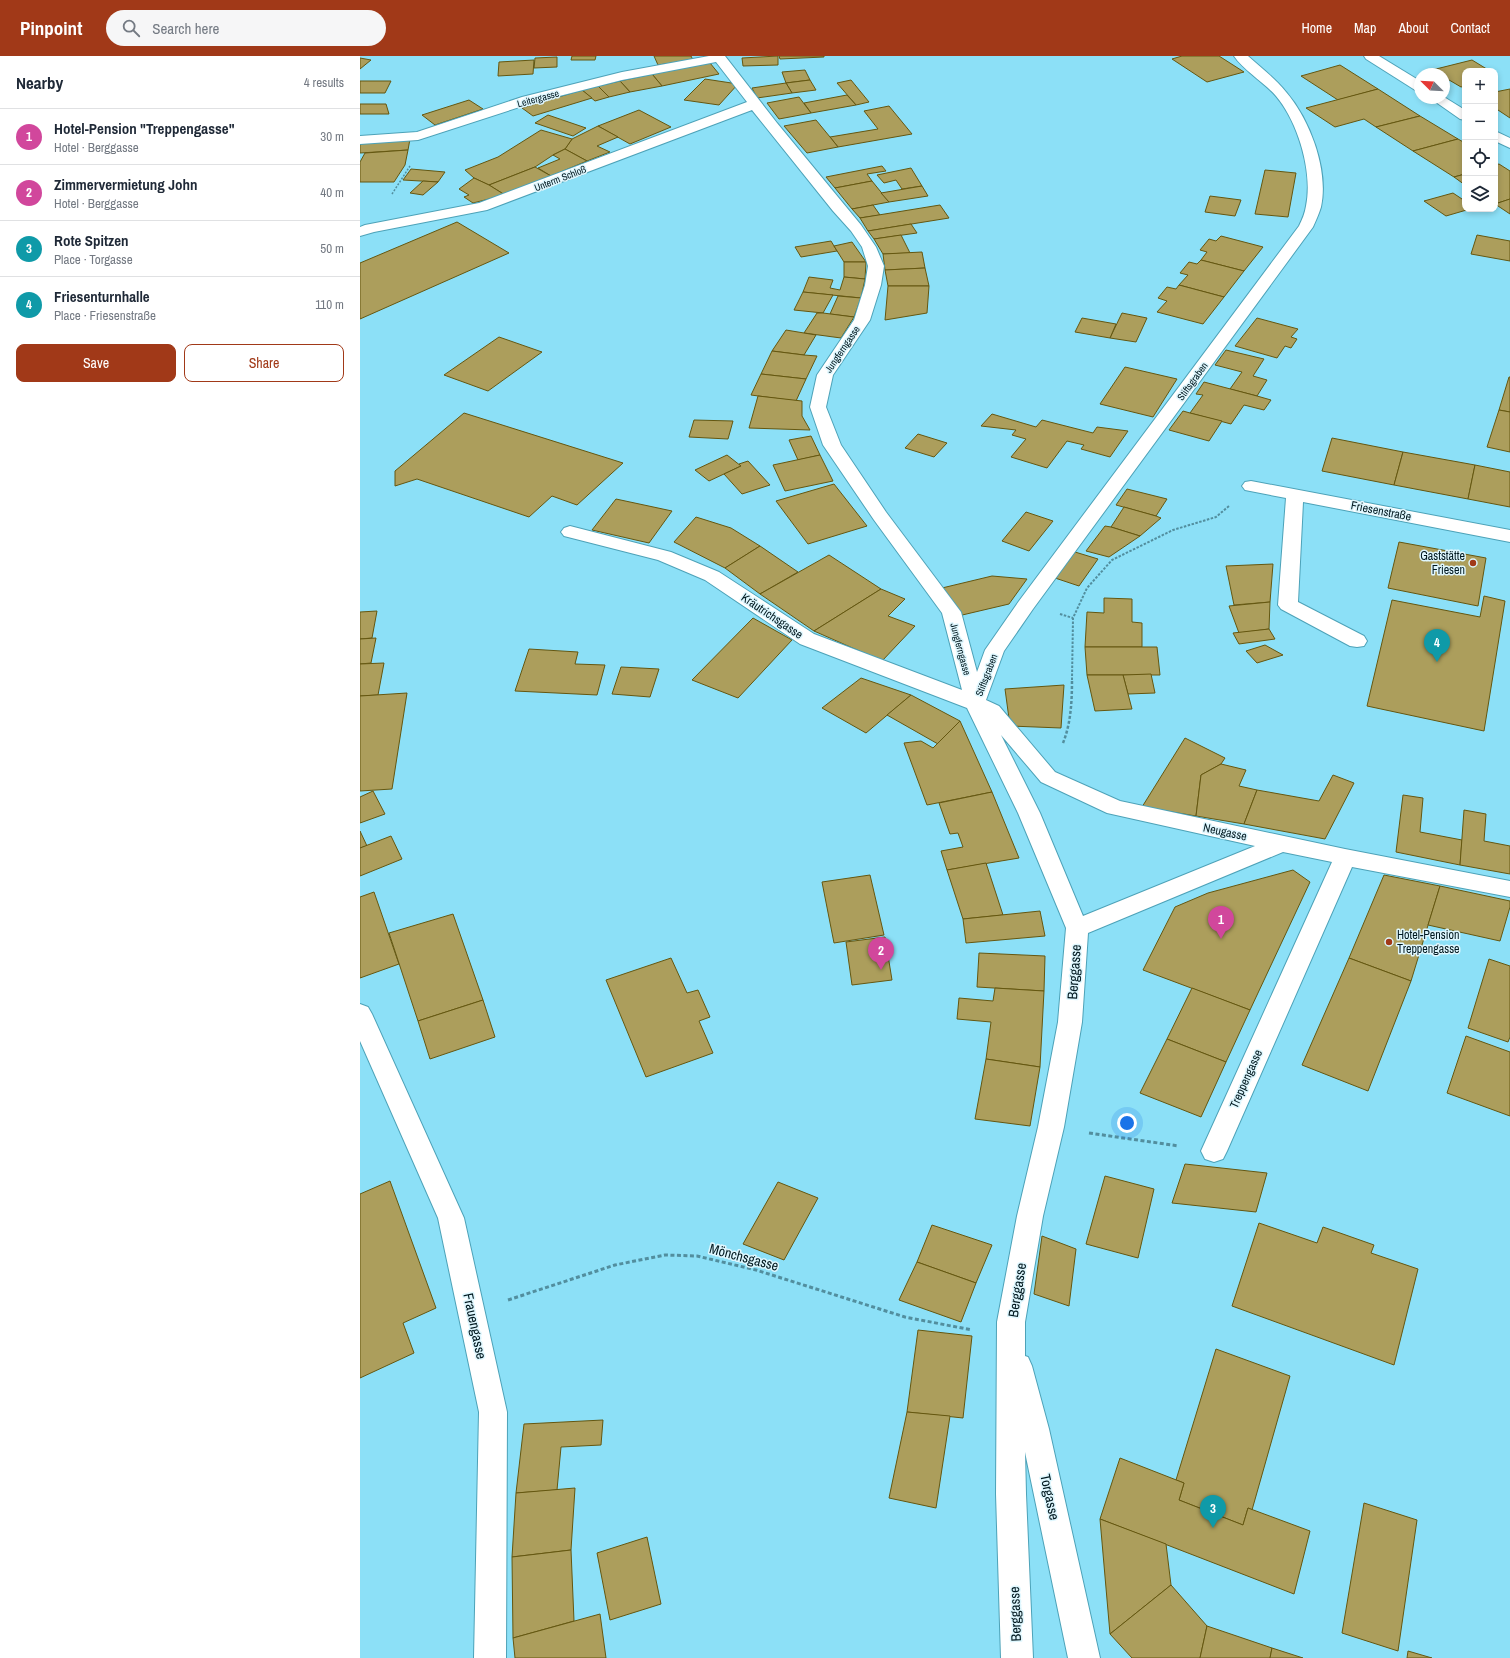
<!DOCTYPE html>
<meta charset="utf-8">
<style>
:root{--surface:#fff;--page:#f6f6f7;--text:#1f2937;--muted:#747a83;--line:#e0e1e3;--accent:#a13918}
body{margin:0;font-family:"Archivo Narrow",sans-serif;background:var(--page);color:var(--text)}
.controls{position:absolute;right:12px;top:12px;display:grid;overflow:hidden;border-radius:8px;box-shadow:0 2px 6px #0003}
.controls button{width:36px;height:36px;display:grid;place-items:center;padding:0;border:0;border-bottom:1px solid var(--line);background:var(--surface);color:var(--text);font:20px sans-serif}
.compass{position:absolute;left:1054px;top:12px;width:36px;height:36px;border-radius:50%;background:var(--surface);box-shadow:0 2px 6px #0003;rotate:294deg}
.you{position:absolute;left:767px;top:1067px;width:14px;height:14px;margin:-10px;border:3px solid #fff;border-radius:50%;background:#1a73e8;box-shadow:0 0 0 6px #1a73e833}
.badge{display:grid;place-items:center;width:26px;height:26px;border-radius:50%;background:var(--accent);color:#fff;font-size:13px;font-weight:700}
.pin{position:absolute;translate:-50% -33px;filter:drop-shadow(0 1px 2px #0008)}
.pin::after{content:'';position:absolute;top:21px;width:14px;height:12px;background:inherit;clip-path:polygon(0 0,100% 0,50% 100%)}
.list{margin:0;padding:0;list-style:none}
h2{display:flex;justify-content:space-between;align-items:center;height:52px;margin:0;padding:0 16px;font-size:17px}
h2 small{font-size:13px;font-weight:400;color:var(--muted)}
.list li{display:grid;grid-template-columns:26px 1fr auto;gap:12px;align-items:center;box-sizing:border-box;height:56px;padding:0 16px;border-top:1px solid var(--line)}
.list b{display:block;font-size:15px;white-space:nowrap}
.list p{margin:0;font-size:13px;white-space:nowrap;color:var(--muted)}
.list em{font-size:13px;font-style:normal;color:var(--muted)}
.actions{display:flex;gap:8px;padding:12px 16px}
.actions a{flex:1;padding:9px 0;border:1px solid var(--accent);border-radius:8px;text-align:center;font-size:14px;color:var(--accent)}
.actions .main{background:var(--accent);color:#fff}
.icon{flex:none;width:22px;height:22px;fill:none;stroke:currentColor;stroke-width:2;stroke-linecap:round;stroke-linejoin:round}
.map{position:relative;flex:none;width:1150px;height:1602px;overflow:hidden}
header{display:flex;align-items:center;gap:24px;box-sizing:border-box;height:56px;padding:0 20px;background:var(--accent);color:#fff}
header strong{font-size:19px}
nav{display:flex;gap:22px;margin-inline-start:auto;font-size:14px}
.search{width:280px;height:36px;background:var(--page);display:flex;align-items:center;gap:10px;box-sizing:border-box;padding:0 14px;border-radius:22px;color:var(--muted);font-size:15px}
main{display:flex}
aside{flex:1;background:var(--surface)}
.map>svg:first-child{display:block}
.building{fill:#ac9e5c;stroke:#655710}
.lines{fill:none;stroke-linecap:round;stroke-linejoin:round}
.minor-casing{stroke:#4da2b8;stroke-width:2}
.path-far3{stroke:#528e9e;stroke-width:1.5;stroke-dasharray:2 1.5;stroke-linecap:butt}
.path-far2{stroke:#528e9e;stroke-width:2;stroke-dasharray:2.5 1.5;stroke-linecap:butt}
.path-far1{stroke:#528e9e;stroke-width:2.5;stroke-dasharray:3 2;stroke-linecap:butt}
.path{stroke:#528e9e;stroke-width:3;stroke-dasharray:4 2.5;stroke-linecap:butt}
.minor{fill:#fff;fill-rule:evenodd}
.poi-dot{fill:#a13918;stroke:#dff7fe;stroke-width:1.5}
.labels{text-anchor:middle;stroke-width:3;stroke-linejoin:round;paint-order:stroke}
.far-street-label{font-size:10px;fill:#00181f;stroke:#dff7fe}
.street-label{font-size:12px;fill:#00181f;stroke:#dff7fe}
.poi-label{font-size:12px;fill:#00181f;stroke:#dff7fe;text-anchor:end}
.near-street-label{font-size:14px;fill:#00181f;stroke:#dff7fe}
</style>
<header>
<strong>Pinpoint</strong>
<div class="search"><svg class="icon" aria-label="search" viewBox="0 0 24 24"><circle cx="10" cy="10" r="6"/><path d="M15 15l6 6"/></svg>Search here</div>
<nav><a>Home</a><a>Map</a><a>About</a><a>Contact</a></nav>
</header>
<main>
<aside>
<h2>Nearby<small>4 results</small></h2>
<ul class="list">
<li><span class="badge" style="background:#d1479c">1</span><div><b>Hotel-Pension &quot;Treppengasse&quot;</b><p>Hotel · Berggasse</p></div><em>30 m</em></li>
<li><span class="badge" style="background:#d1479c">2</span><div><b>Zimmervermietung John</b><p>Hotel · Berggasse</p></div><em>40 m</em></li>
<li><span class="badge" style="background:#0f9aa8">3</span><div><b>Rote Spitzen</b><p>Place · Torgasse</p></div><em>50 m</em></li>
<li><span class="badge" style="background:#0f9aa8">4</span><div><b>Friesenturnhalle</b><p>Place · Friesenstraße</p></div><em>110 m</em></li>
</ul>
<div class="actions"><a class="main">Save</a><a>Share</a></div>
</aside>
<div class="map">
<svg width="1150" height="1602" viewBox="0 0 1150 1602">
<rect width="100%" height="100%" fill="#8ce0f7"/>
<g class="building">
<polygon points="212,0 236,0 235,4 211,4"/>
<polygon points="294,0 331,0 333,4 298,9"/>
<polygon points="418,0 418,9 383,10 382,2"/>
<polygon points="419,0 464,0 464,1 420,3"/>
<polygon points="822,0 859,0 884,16 847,26 812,3"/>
<polygon points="197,1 197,11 174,12 175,2"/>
<polygon points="0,2 11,4 0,13"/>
<polygon points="174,4 173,18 138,20 139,6"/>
<polygon points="1112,4 1130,15 1105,15 1105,30 1101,31 1084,21 1084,18 1080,18 1072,14"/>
<polygon points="350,7 359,18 302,30 292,18"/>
<polygon points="980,9 1018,33 978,44 941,20"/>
<polygon points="445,14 450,24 426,27 422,16"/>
<polygon points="292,18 302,30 270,36 260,25"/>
<polygon points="345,23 378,28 359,49 324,44"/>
<polygon points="450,24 456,34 432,37 426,27"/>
<polygon points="491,24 509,46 496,49 477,27"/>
<polygon points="0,25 31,25 25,37 0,37"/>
<polygon points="260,25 270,36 249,41 238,30"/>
<polygon points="426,27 432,37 397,42 392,32"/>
<polygon points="238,30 249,41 235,45 222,34"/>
<polygon points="1018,33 1060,60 1016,71 1004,63 975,71 946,52"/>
<polygon points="1150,33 1150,62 1135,52 1135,36"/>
<polygon points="222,34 232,42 173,60 162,52"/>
<polygon points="487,39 496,49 451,57 444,47"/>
<polygon points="439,41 451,57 419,63 407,47"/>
<polygon points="109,44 123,53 75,69 62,59"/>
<polygon points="0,48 26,48 29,58 0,58"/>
<polygon points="529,50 552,78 478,91 470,81 518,73 504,55"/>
<polygon points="279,54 311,71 270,88 238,70"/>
<polygon points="188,59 226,72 213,80 175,67"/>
<polygon points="1060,60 1098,83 1053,95 1016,71"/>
<polygon points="456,64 470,81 478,91 447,97 424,70"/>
<polygon points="238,70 258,81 237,90 250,96 227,105 205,93 212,83"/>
<polygon points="181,74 212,83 205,93 193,99 175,111 129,129 114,122 105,114 138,101"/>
<polygon points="50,83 48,94 0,97 0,86"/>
<polygon points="1098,83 1105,87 1105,118 1094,121 1053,95"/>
<polygon points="205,93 227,105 191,120 178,112 200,103 193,99"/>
<polygon points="48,94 45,109 34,126 0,126 0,106 5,97"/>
<polygon points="1139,108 1150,115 1150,143 1135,148 1135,109"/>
<polygon points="522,110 526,115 507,118 512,125 475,132 466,121"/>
<polygon points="175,111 191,120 145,139 129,129"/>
<polygon points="551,112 562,130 542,133 536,124 524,127 517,119"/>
<polygon points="51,113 85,116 78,126 43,124"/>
<polygon points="905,114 936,117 928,161 895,158"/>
<polygon points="1105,118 1105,129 1094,121"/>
<polygon points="114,122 129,129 145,139 113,147 104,141 109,139 99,133"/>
<polygon points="63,125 78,126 63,139 50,137"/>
<polygon points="512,125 529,146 492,153 475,132"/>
<polygon points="562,130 568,140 529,146 521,137"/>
<polygon points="1093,137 1105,145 1105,153 1110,153 1086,160 1064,145"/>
<polygon points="850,140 881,144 875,160 845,156"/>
<polygon points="1150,143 1150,158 1135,148"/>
<polygon points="513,149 520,159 500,162 492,153"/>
<polygon points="580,149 589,162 508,175 500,162"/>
<polygon points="97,166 149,197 0,263 0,207"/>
<polygon points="551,168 557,177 514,183 508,175"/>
<polygon points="541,179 550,197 523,198 514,183"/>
<polygon points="1117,179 1150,185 1150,205 1111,198"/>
<polygon points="861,180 903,191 884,215 841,204 847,196 840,194 849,183 856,185"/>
<polygon points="471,185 477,195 441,201 435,191"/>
<polygon points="492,186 506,206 484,206 474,190"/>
<polygon points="562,196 565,212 525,214 523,198"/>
<polygon points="841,204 884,215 864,241 819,229 828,219 820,217 829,206 837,208"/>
<polygon points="484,206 506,206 505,223 484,221"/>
<polygon points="565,212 569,230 528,230 525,214"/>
<polygon points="449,221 473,224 470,232 480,234 484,221 505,223 501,242 443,236"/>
<polygon points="819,229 864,241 843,268 797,256 807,245 798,242 807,231 816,233"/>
<polygon points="528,230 569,230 567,257 525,264"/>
<polygon points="443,236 473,239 463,257 434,254"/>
<polygon points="478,240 501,242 494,261 470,258"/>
<polygon points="457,257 463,257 494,261 481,282 444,277"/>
<polygon points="762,257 787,262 776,286 750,282"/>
<polygon points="722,262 756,268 750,282 715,276"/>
<polygon points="897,262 938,273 931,281 937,283 931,292 925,290 917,302 875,290"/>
<polygon points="426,274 456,279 444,299 412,295"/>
<polygon points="139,281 182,296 128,335 84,319"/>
<polygon points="866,294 904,303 893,320 907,324 897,340 870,333 882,316 855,309"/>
<polygon points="412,295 444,299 457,300 446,323 401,318"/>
<polygon points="765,311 817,323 793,361 740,348"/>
<polygon points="401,318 446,323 436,345 391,339"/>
<polygon points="1149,321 1150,321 1150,356 1139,354"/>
<polygon points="844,326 897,340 911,344 904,354 884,349 871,368 830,357 843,339 836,338"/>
<polygon points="398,340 442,345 442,360 450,374 389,372"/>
<polygon points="1139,354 1150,356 1150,396 1127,391"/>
<polygon points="823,355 830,357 862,365 849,385 809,374"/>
<polygon points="104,357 263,407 217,449 192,440 169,461 57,423 35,430 35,415"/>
<polygon points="632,358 676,371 682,364 733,377 737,371 768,375 750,401 721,393 724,389 707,385 687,412 651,401 666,383 652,379 656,374 621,370"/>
<polygon points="334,364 373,365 368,383 329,381"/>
<polygon points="558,378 587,387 574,401 545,392"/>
<polygon points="451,380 460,399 438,404 429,384"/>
<polygon points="972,382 1043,396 1034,429 962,415"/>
<polygon points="1043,396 1115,409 1108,443 1034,429"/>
<polygon points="367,399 381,410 349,425 335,414"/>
<polygon points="460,399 473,425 425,435 413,409"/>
<polygon points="388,405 410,429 382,438 364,418 381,410 379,408"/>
<polygon points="1115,409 1150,416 1150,451 1108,443"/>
<polygon points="474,428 507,470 448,488 416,445"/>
<polygon points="767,433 807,443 796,460 756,449"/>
<polygon points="256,443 312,455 289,487 232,474"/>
<polygon points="764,451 796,460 801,462 780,480 751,471"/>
<polygon points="666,456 693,465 669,495 642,485"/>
<polygon points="336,461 371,472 400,490 365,512 314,486"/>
<polygon points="745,470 751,471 780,480 749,501 726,495"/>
<polygon points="1039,486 1126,502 1118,550 1028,532"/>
<polygon points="400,490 438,516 400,538 365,512"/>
<polygon points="715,496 738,503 719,530 695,522"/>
<polygon points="469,499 521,533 454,575 400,538"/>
<polygon points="913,508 910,546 874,549 866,510"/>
<polygon points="632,520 667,523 649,548 598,560 582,532"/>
<polygon points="521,533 545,543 528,560 555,570 522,605 454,575"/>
<polygon points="1124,540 1145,545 1124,675 1007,650 1032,544 1120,561"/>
<polygon points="744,542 772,543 772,566 782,567 782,591 725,591 727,556 744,557"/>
<polygon points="910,546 909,573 879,577 869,550"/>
<polygon points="17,555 12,582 0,583 0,556"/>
<polygon points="393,562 432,584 378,642 332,624"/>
<polygon points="909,573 915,583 879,588 873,577"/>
<polygon points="16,582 11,607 0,608 0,583"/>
<polygon points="905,589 923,599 897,607 886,595"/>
<polygon points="725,591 797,591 800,619 727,619"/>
<polygon points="169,593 218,596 215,608 245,609 237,639 155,635"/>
<polygon points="24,607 18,639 0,640 0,608"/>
<polygon points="261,611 299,613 290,641 252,638"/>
<polygon points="791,618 795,637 768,638 763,619"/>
<polygon points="727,619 763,619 772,653 735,655"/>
<polygon points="501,622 551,639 506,677 462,652"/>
<polygon points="704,629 701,672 650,670 645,633"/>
<polygon points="47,637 32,733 0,735 0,640"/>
<polygon points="551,639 600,665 578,688 527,659"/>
<polygon points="600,665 632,736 567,749 544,687 561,685 573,692"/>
<polygon points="825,682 865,702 861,708 841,719 836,760 782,751"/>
<polygon points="861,708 886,714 879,730 897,734 884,768 836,760 841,719"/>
<polygon points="973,719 994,727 965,783 884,768 897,734 959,745"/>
<polygon points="13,735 25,758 0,767 0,741"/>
<polygon points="632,736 659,802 587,814 581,795 603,791 598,777 590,778 579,747"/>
<polygon points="1043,739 1063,742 1060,776 1102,784 1100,809 1036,796"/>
<polygon points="1104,754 1126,758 1124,785 1150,790 1150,818 1100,809"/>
<polygon points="0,775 7,790 0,792"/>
<polygon points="31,780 42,803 0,820 0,792"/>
<polygon points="626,807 643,859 603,863 587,814"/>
<polygon points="933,814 950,826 890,954 783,914 815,851 848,837"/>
<polygon points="510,819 524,879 474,887 462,826"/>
<polygon points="1024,819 1080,830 1051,925 989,902"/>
<polygon points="1080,830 1150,845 1150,851 1140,885 1068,869"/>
<polygon points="14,836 39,908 0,922 0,841"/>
<polygon points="680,855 685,880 606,887 603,863"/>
<polygon points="93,858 123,944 58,965 29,877"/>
<polygon points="525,881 532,924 492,929 486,886"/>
<polygon points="619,897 685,900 684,935 617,931"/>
<polygon points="311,902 327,937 338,934 350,961 339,965 353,997 286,1021 246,924"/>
<polygon points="989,902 1051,925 1008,1035 942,1009"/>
<polygon points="1129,903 1150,910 1150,981 1148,986 1108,972"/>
<polygon points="635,932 684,935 680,1011 626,1003 631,966 597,963 599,942 633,945"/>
<polygon points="832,932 890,954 866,1006 807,983"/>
<polygon points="123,944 135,981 70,1003 58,965"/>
<polygon points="1106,980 1150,996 1150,1060 1087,1037"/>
<polygon points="807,983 866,1006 841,1061 780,1037"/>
<polygon points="626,1003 680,1011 670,1070 615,1063"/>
<polygon points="825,1108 907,1117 896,1156 812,1147"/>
<polygon points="745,1120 794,1133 778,1202 726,1188"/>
<polygon points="30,1125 76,1252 43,1267 54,1297 0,1322 0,1138"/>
<polygon points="418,1126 458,1142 424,1204 383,1188"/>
<polygon points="899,1167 957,1187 963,1171 1014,1189 1011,1197 1058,1213 1034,1309 872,1250"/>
<polygon points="572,1169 632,1189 616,1227 557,1206"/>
<polygon points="682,1180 716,1193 709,1250 674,1238"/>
<polygon points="557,1206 616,1227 601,1266 539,1244"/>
<polygon points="558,1274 612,1280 603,1362 547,1356"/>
<polygon points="856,1293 930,1320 892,1454 888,1452 883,1469 819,1444 824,1427 816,1424"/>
<polygon points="547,1356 590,1360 576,1452 529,1442"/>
<polygon points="243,1364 241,1389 201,1391 197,1434 156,1437 164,1368"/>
<polygon points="760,1402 824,1427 819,1444 883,1469 888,1452 950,1475 934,1538 740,1463"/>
<polygon points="215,1432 211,1494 152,1501 156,1437"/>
<polygon points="1004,1447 1057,1464 1038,1595 982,1577"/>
<polygon points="740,1463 806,1488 811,1529 750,1578"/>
<polygon points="287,1481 301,1548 250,1564 237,1497"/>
<polygon points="211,1494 214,1565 153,1582 152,1501"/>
<polygon points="811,1529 847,1570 840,1602 772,1602 750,1578"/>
<polygon points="240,1558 246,1602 155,1602 153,1582"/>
<polygon points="847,1570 912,1592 910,1602 840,1602"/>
<polygon points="912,1592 943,1602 910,1602"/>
<polygon points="1048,1595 1072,1602 1047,1602"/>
</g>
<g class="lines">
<defs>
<g id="minor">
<path d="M349 0H365L417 67 501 169 516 191 524 210 521 229 510 264 473 319 466 351 481 389 526 456 601 556 617 616 625 594 659 545 939 170C942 164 945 157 946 150 953 116 938 66 916 40 904 26 884 15 874 0H888C901 12 915 22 926 36 950 64 969 114 961 151 959 158 956 164 953 171L673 553 644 595 626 644 639 650 695 716 760 745 985 793 1150 825V841L992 811 867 1095 863 1103 854 1106 845 1103 841 1095 972 806 923 796 728 877 722 966 704 1071 683 1160 665 1266V1300L668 1301 672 1310 689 1373 740 1602H708L665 1396 666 1438 673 1602H641L636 1438 637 1266 657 1160 678 1071 698 966 706 872 658 757 607 652 440 588 345 524 298 504 204 480 201 476 204 472 210 470 311 496 359 516 454 578 602 634 582 557 514 464 463 389 450 351 457 319 494 264 505 229 508 210 502 191 491 175 473 155 392 54 127 154 14 176 0 180V171L5 169 119 147 387 46 356 6 262 24 172 47 58 84 0 88V80L57 76 162 41 262 16ZM641 679 681 726 747 757 895 790 723 860 680 757Z"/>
<polygon points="1004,0 1019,0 1060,25 1060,35 1055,34 1006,3"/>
<polygon points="1084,41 1105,54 1105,64 1100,63 1070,42 1084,42"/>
<polygon points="1135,75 1150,82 1150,92 1135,85"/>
<polygon points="891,425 1150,474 1150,486 943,446 938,546 1004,580 1007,585 1004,590 997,591 990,590 921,553 918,549 926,442 885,434 882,430 885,426"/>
<polygon points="0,948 8,951 12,958 104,1162 147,1356 146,1602 114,1602 119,1356 78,1162 0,985"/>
</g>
</defs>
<use href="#minor" class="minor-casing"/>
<polyline class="path-far3" points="32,138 50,110"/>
<g class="path-far2">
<polyline points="700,558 713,562"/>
<polyline points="712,624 713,562 727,532 752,504 813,474 856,461 869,450"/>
</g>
<path class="path-far1" d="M703 687C711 667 712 645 712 623"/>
<g class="path">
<polyline points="729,1077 819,1090"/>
<polyline points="148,1244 255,1209 305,1199 337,1200 396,1214 545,1261 612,1274"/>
</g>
<use href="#minor" class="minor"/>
</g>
<g class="poi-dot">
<circle cx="1113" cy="507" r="4"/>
<circle cx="1029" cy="886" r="4"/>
</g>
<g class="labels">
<g class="far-street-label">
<text transform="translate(178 42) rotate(-15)" y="4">Leitergasse</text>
<text transform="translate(200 122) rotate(-21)" y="4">Unterm Schloß</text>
<text transform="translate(482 293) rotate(-56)" y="4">Jungferngasse</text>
<text transform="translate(832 325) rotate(-54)" y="4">Stiftsgraben</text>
<text transform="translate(601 593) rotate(75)" y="4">Jungferngasse</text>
<text transform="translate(626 619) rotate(-69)" y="4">Stiftsgraben</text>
</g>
<g class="street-label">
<text transform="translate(1021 455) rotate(11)" y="4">Friesenstraße</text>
<text transform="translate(412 560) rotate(34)" y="4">Kräutrichsgasse</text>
<text transform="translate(865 776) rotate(12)" y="4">Neugasse</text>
<text transform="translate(886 1023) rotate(-66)" y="4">Treppengasse</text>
</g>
<g class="poi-label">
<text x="1105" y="504">Gaststätte<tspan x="1105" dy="14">Friesen</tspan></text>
<text x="1037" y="883" text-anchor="start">Hotel-Pension<tspan x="1037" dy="14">Treppengasse</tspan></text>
</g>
<g class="near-street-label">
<text transform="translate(714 916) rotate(-86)" y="5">Berggasse</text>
<text transform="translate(384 1201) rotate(15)" y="5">Mönchsgasse</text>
<text transform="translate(657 1234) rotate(-81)" y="5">Berggasse</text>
<text transform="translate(115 1270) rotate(78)" y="5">Frauengasse</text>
<text transform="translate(690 1441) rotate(78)" y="5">Torgasse</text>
<text transform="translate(655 1558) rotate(-92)" y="5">Berggasse</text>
</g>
</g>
</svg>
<div class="controls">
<button>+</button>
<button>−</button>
<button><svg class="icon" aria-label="locate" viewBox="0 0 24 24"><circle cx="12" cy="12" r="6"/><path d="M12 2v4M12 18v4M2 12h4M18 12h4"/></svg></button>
<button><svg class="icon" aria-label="layers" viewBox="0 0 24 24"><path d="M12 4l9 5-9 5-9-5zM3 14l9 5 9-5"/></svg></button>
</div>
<svg class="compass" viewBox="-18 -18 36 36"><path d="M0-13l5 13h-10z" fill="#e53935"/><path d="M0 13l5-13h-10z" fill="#747a83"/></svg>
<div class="you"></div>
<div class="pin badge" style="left:861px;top:883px;background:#d1479c">1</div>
<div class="pin badge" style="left:521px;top:914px;background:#d1479c">2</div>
<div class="pin badge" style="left:853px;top:1472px;background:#0f9aa8">3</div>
<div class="pin badge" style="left:1077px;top:606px;background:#0f9aa8">4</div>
</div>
</main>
